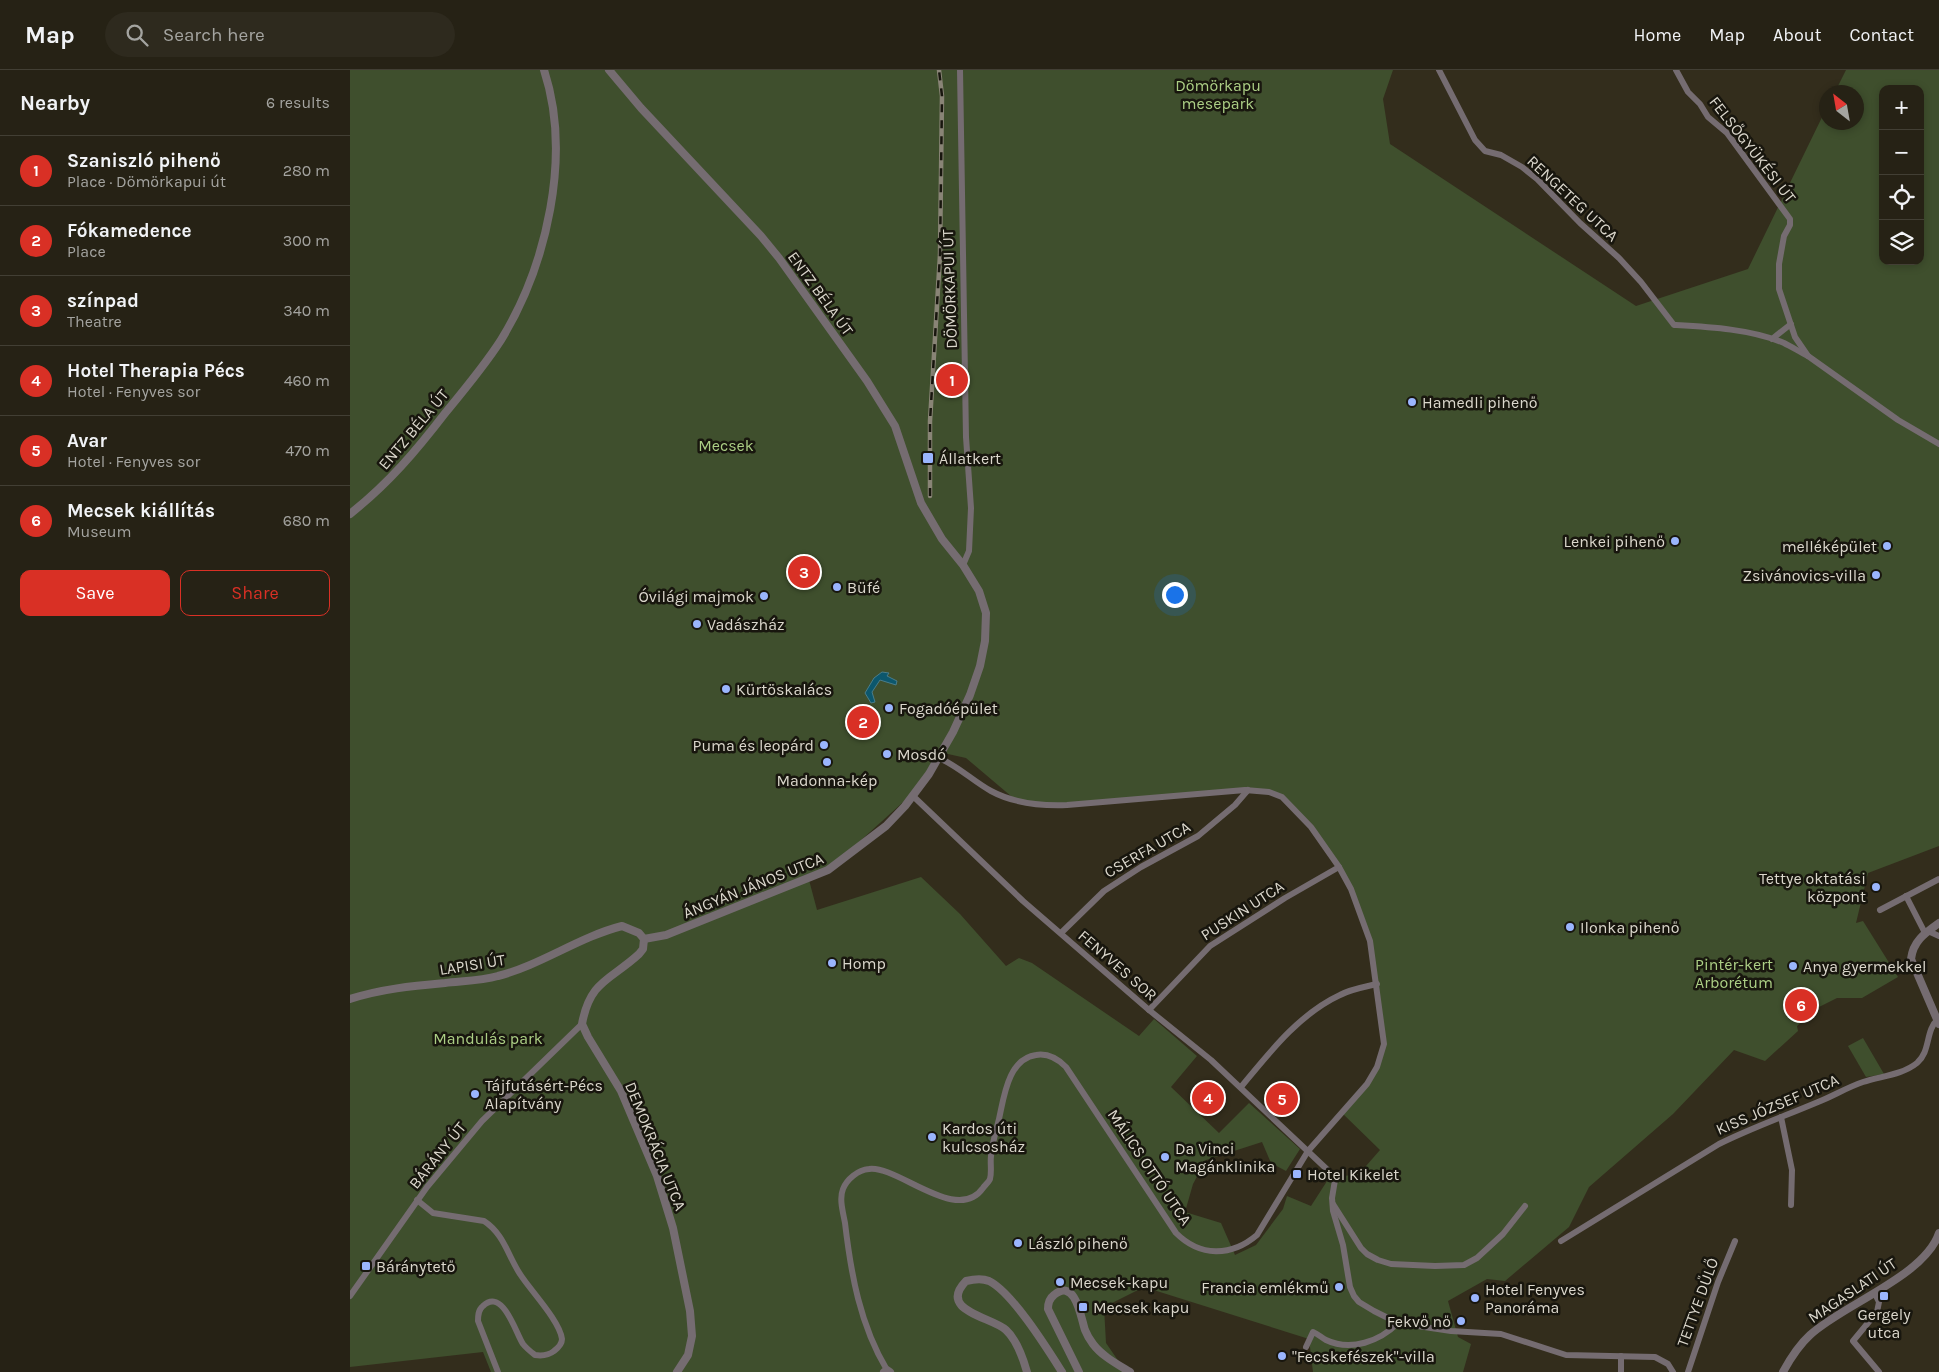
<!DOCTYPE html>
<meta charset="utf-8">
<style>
:root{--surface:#262215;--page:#2e2a1e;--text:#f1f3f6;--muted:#a4a4a0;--line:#423f34;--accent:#d93025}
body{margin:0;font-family:Karla,sans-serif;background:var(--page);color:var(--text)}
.controls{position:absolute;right:15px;top:15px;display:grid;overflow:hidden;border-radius:10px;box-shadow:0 2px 8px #0003}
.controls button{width:45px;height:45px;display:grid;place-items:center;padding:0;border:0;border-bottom:1px solid var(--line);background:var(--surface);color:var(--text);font:25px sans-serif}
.compass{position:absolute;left:1469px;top:15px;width:45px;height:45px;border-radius:50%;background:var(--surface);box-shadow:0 2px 8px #0003;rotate:329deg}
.you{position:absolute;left:824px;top:524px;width:18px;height:18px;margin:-12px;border:4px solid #fff;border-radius:50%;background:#1a73e8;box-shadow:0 0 0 8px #1a73e833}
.badge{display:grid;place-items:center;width:32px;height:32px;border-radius:50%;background:var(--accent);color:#fff;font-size:16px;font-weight:700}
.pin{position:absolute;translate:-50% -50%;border:2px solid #fff;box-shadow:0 1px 5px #0006}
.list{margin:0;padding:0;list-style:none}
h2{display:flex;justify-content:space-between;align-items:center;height:65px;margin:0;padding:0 20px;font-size:21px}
h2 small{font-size:16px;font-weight:400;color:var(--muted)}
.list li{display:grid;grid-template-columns:32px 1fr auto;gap:15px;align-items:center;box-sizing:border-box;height:70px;padding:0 20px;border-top:1px solid var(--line)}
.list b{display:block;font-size:19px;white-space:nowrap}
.list p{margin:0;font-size:16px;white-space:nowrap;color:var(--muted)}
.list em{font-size:16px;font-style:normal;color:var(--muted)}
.actions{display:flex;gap:10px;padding:15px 20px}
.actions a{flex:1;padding:11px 0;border:1px solid var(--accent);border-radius:10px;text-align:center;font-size:18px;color:var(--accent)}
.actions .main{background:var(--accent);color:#fff}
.icon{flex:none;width:28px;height:28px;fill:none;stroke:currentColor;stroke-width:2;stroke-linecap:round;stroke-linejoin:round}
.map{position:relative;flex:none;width:1589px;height:1302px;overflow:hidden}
header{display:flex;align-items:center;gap:30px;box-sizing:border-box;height:70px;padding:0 25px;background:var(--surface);border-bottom:1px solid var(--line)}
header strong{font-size:24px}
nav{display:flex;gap:28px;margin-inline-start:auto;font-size:18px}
.search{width:350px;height:45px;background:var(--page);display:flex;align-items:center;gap:12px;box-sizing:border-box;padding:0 18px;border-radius:28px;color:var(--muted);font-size:19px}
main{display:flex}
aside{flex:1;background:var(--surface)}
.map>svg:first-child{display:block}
.green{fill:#3f4f2d;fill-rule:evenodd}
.water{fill:#0c576d;stroke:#4a7d8a}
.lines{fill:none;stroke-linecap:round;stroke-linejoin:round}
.minor{stroke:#756c71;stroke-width:6}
.tertiary{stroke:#756c71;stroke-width:8}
.rail-casing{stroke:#898476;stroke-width:4.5}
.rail{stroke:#18160e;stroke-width:2.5;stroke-dasharray:8;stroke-linecap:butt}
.poi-dot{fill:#9ab5fd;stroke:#18160e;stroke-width:2}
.labels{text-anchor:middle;stroke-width:5;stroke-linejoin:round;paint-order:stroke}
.park-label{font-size:16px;fill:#accf85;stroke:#18160e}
.street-label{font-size:16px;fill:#dbd7cc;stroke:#18160e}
.poi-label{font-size:16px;fill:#dbd7cc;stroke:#18160e;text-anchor:start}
</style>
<header>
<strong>Map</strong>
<div class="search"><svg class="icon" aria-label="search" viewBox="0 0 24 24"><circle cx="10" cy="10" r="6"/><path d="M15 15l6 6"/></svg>Search here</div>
<nav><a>Home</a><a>Map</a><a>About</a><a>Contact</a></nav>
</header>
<main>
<aside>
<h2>Nearby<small>6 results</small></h2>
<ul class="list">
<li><span class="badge">1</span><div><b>Szaniszló pihenő</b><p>Place · Dömörkapui út</p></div><em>280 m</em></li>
<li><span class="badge">2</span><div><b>Fókamedence</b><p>Place</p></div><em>300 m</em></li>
<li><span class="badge">3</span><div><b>színpad</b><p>Theatre</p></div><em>340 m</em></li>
<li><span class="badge">4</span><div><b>Hotel Therapia Pécs</b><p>Hotel · Fenyves sor</p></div><em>460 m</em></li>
<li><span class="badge">5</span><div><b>Avar</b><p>Hotel · Fenyves sor</p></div><em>470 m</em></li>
<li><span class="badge">6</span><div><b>Mecsek kiállítás</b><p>Museum</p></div><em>680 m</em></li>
</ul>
<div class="actions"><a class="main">Save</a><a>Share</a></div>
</aside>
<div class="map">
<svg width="1589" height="1302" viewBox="0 0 1589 1302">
<rect width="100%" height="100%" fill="#332d1c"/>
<g class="green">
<path d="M0 0H1043L1033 29 1040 74 1286 236 1398 199 1476 39V52H1506V22H1485L1496 0H1589V776L1518 803 1506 853 1513 851 1548 907 1512 928H1487L1469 937 1447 956 1448 961 1415 991 1384 980 1323 1044 1239 1117 1219 1157 1155 1211 1137 1209 1098 1231 1108 1267 1121 1274 1113 1302H963L959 1269 794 1217 754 1237 756 1273 776 1302H141L133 1282 0 1297ZM1533 19H1570V191H1533ZM589 682 616 688 668 732 717 735 895 720 932 727 963 755 1008 835 1020 871 1034 974 1017 1014 991 1042 1030 1080 1009 1104 979 1108 961 1136 937 1126 933 1139 906 1175 885 1185 871 1153 835 1142 843 1114 856 1090 912 1072 921 1093 936 1101 950 1079 899 1033 869 1063 821 1017 847 986 804 949 789 966 682 893 669 888 656 896 610 844 571 807 467 840 459 810 478 800 562 724Z"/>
<polygon points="1513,968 1534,1004 1516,1007 1498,976"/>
</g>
<polygon class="water" points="532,602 539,603 537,606 547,611 546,615 530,610 522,622 525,632 521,633 515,623 524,608"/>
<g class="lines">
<g class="minor">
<polyline points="610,0 616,367 621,438 619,481 613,495"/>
<path d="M1089 0 1125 70 1135 81 1151 85 1172 97 1187 109 1230 153 1269 188 1291 212 1324 255C1360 257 1400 259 1434 273 1442 277 1450 282 1458 286"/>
<polyline points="1326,0 1338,22 1350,34 1358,47 1377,63 1440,149 1440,155 1434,166 1429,194 1429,219 1445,267 1458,286 1548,350 1589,374"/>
<polyline points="1422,269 1441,254"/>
<polyline points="563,726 673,831 799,940 861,990 983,1105 985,1110 982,1128 983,1141 993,1175 1000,1217 1004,1226 1009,1232 1024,1241 1048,1253 1101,1261 1151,1264 1216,1285 1305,1287 1318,1294 1323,1302"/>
<polyline points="1556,826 1575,863"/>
<polyline points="1530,840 1589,809"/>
<polyline points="1578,861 1589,866"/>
<polyline points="711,863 754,821 791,797 848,766 885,735 898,720"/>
<polyline points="799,940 860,876 935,828 989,797"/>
<path d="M891 1017C919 983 949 944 990 925 1001 919 1015 917 1027 914"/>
<polyline points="1431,1047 1442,1100 1441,1135"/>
<path d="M67 1130 83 1143 134 1151C154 1164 158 1186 170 1204 180 1220 210 1251 212 1269 212 1274 208 1278 204 1281 199 1285 192 1286 185 1285 181 1282 177 1279 173 1274 166 1264 153 1217 133 1236 128 1240 128 1246 128 1251L148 1302"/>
<polyline points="983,1134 1011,1178 1017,1184 1028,1190 1041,1194 1085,1196 1114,1195 1127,1188 1153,1164 1175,1136"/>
<path d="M1211 1171 1369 1074C1401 1058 1435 1046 1468 1032 1483 1026 1498 1017 1513 1012 1531 1006 1552 1005 1567 993 1581 981 1575 961 1588 949"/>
<polyline points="1525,1224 1529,1232 1527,1242 1503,1271 1529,1302"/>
<polyline points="0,1226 77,1117 132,1051 232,954"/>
<path d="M956 1277 963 1262C968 1264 972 1268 976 1270 1001 1282 1030 1271 1048 1253"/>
<polyline points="1271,1286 1271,1302"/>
<path d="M537 1300C510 1255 501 1204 495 1153 493 1142 489 1129 493 1119 497 1109 508 1100 519 1099 548 1095 607 1155 633 1118 635 1115 639 1112 640 1109 642 1102 640 1093 641 1086 642 1074 646 1061 649 1049 654 1027 658 989 686 985 698 983 708 989 716 997L826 1163C850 1187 881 1187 907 1165L958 1081 1017 1014 1027 997 1034 974 1020 871 1001 819 989 797 961 757 932 727 919 722 895 720 717 735C691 736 665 734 641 721 623 711 608 696 589 688"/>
<polyline points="1338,1302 1368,1212 1385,1171"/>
</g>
<g class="tertiary">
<polyline points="259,0 291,38 411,166 429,188 517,311 545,356 571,433 592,469 613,495 629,521 636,543 635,571 630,596 620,625 603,662 579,704 555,736 536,756 478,800 316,865 294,869"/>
<path d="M0 444C39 413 66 381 96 342 115 319 135 295 151 270 197 195 222 85 194 0"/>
<path d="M1589 853C1575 863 1563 871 1561 889L1589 954"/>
<path d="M294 869 293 879 289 884C261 910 240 910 232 954L238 967 271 1021 307 1106 323 1158 340 1241 342 1266 338 1285 327 1302"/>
<path d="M0 929C31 919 62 916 95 913 112 911 131 911 148 906 191 895 229 867 272 856L289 863 294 869"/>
<polyline points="534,1302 537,1300 540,1302"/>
<path d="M677 1302C673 1288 667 1270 656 1260 642 1247 587 1241 616 1211 624 1209 632 1208 639 1211 662 1222 698 1280 712 1302"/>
<path d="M729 1302 698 1239C698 1234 700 1228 704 1225 726 1207 731 1249 735 1260 737 1265 740 1270 743 1274 752 1286 767 1294 780 1302"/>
<path d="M1433 1302C1440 1289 1449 1275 1460 1265 1492 1235 1575 1206 1589 1163"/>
</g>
<defs>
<polyline id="rail" points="580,426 580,351 590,185 592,26 589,0"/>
</defs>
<use href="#rail" class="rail-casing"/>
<use href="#rail" class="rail"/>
</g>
<g class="poi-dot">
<circle cx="1062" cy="332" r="5"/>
<rect x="572" y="382" width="12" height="12" rx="2.5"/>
<circle cx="1325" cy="471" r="5"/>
<circle cx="1537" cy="476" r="5"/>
<circle cx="1526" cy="505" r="5"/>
<circle cx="487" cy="517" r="5"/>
<circle cx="414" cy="526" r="5"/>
<circle cx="347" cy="554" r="5"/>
<circle cx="376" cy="619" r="5"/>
<circle cx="539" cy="638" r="5"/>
<circle cx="474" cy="675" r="5"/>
<circle cx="537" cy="684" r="5"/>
<circle cx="477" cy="692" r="5"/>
<circle cx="1526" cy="817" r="5"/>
<circle cx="1220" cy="857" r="5"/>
<circle cx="482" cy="893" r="5"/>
<circle cx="1443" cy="896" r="5"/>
<circle cx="125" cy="1024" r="5"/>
<circle cx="582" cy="1067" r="5"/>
<circle cx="815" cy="1087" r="5"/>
<rect x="942" y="1099" width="10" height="10" rx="2.5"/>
<circle cx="668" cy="1173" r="5"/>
<rect x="11" y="1191" width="10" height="10" rx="2.5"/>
<circle cx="710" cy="1212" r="5"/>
<circle cx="989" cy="1217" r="5"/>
<rect x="1529" y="1221" width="10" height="10" rx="2.5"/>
<circle cx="1125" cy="1228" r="5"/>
<rect x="728" y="1232" width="10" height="10" rx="2.5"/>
<circle cx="1111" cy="1251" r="5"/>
<circle cx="932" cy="1286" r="5"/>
</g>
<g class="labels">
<g class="park-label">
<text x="868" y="21">Dömörkapu<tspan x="868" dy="18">mesepark</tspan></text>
<text x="376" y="381">Mecsek</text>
<text x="1384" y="900">Pintér-kert<tspan x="1384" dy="18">Arborétum</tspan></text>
<text x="138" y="974">Mandulás park</text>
</g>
<g class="street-label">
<text transform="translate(1403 79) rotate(52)" y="6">FELSŐGYÜKÉSI ÚT</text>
<text transform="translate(1223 128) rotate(43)" y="6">RENGETEG UTCA</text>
<text transform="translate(599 219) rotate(-92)" y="6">DÖMÖRKAPUI ÚT</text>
<text transform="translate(471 223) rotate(54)" y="6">ENTZ BÉLA ÚT</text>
<text transform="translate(63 359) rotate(-50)" y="6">ENTZ BÉLA ÚT</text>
<text transform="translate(797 779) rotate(-30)" y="6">CSERFA UTCA</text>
<text transform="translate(403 815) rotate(-22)" y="6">ÁNGYÁN JÁNOS UTCA</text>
<text transform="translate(892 840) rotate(-33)" y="6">PUSKIN UTCA</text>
<text transform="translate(122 894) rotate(-9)" y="6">LAPISI ÚT</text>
<text transform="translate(768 895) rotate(41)" y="6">FENYVES SOR</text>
<text transform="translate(1427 1034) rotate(-23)" y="6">KISS JÓZSEF UTCA</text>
<text transform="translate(306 1076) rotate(68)" y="6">DEMOKRÁCIA UTCA</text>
<text transform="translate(87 1085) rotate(-51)" y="6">BÁRÁNY ÚT</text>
<text transform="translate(800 1097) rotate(56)" y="6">MÁLICS OTTÓ UTCA</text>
<text transform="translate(1502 1220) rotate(-34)" y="6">MAGASLATI ÚT</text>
<text transform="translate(1347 1232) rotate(-70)" y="6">TETTYE DŰLŐ</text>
</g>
<g class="poi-label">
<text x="1072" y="338">Hamedli pihenő</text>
<text x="589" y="394">Állatkert</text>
<text x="1315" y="477" text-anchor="end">Lenkei pihenő</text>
<text x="1527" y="482" text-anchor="end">melléképület</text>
<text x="1516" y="511" text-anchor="end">Zsivánovics-villa</text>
<text x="497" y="523">Büfé</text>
<text x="404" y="532" text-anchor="end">Óvilági majmok</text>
<text x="357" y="560">Vadászház</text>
<text x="386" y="625">Kürtöskalács</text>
<text x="549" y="644">Fogadóépület</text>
<text x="464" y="681" text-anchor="end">Puma és leopárd</text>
<text x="547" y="690">Mosdó</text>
<text x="477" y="716" text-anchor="middle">Madonna-kép</text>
<text x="1516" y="814" text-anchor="end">Tettye oktatási<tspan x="1516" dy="18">központ</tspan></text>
<text x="1230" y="863">Ilonka pihenő</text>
<text x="492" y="899">Homp</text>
<text x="1453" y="902">Anya gyermekkel</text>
<text x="135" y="1021">Tájfutásért-Pécs<tspan x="135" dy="18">Alapítvány</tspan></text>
<text x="592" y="1064">Kardos úti<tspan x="592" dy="18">kulcsosház</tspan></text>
<text x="825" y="1084">Da Vinci<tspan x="825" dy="18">Magánklinika</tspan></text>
<text x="957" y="1110">Hotel Kikelet</text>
<text x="678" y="1179">László pihenő</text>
<text x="26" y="1202">Báránytető</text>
<text x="720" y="1218">Mecsek-kapu</text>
<text x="979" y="1223" text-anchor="end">Francia emlékmű</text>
<text x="1135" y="1225">Hotel Fenyves<tspan x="1135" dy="18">Panoráma</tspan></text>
<text x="743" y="1243">Mecsek kapu</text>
<text x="1534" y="1250" text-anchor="middle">Gergely<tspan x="1534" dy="18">utca</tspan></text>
<text x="1101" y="1257" text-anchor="end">Fekvő nő</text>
<text x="942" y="1292">"Fecskefészek"-villa</text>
</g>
</g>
</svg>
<div class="controls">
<button>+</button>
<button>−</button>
<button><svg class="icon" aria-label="locate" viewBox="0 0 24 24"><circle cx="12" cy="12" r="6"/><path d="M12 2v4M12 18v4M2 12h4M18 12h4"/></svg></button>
<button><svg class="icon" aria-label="layers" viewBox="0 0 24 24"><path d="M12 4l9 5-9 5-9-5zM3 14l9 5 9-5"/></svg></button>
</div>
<svg class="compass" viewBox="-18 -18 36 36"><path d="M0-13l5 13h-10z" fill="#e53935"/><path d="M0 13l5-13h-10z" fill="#a4a4a0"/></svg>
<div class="you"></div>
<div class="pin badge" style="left:602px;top:310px">1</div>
<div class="pin badge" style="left:513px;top:652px">2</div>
<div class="pin badge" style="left:454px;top:502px">3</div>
<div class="pin badge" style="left:858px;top:1028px">4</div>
<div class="pin badge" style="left:932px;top:1029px">5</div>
<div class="pin badge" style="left:1451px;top:935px">6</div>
</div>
</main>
